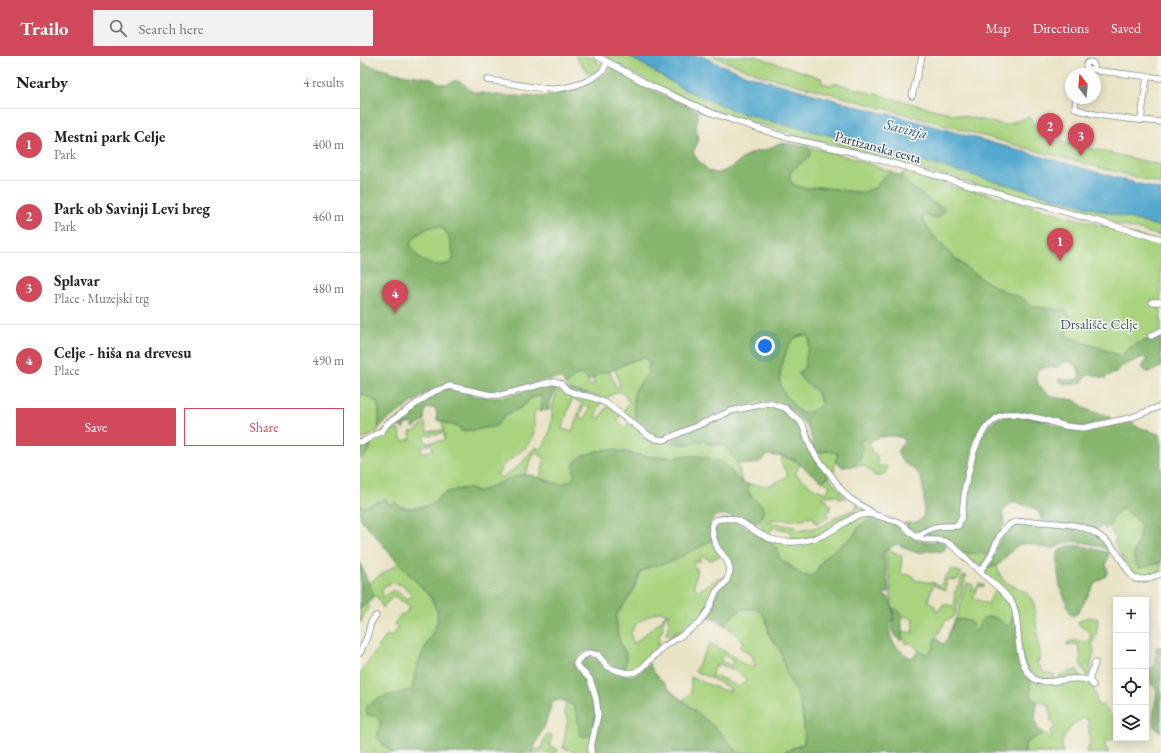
<!DOCTYPE html>
<meta charset="utf-8">
<style>
:root{--surface:#fff;--page:#f2f2f2;--text:#202124;--muted:#757577;--line:#e0e0e0;--accent:#d1495b}
body{margin:0;font-family:"EB Garamond",serif;background:var(--page);color:var(--text)}
.controls{position:absolute;right:12px;bottom:12px;display:grid;overflow:hidden;border-radius:0px;box-shadow:0 2px 10px #0003}
.controls button{width:36px;height:36px;display:grid;place-items:center;padding:0;border:0;border-bottom:1px solid var(--line);background:var(--surface);color:var(--text);font:20px sans-serif}
.compass{position:absolute;left:705px;top:12px;width:36px;height:36px;border-radius:50%;background:var(--surface);box-shadow:0 2px 10px #0003;rotate:344deg}
.you{position:absolute;left:405px;top:290px;width:14px;height:14px;margin:-10px;border:3px solid #fff;border-radius:50%;background:#1a73e8;box-shadow:0 0 0 6px #1a73e833}
.badge{display:grid;place-items:center;width:26px;height:26px;border-radius:50%;background:var(--accent);color:#fff;font-size:13px;font-weight:700}
.pin{position:absolute;translate:-50% -33px;filter:drop-shadow(0 1px 2px #0008)}
.pin::after{content:'';position:absolute;top:21px;width:14px;height:12px;background:inherit;clip-path:polygon(0 0,100% 0,50% 100%)}
.list{margin:0;padding:0;list-style:none}
h2{display:flex;justify-content:space-between;align-items:center;height:52px;margin:0;padding:0 16px;font-size:17px}
h2 small{font-size:13px;font-weight:400;color:var(--muted)}
.list li{display:grid;grid-template-columns:26px 1fr auto;gap:12px;align-items:center;box-sizing:border-box;height:72px;padding:0 16px;border-top:1px solid var(--line)}
.list b{display:block;font-size:15px;white-space:nowrap}
.list p{margin:0;font-size:13px;white-space:nowrap;color:var(--muted)}
.list em{font-size:13px;font-style:normal;color:var(--muted)}
.actions{display:flex;gap:8px;padding:12px 16px}
.actions a{flex:1;padding:9px 0;border:1px solid var(--accent);border-radius:0px;text-align:center;font-size:14px;color:var(--accent)}
.actions .main{background:var(--accent);color:#fff}
.icon{flex:none;width:22px;height:22px;fill:none;stroke:currentColor;stroke-width:2;stroke-linecap:round;stroke-linejoin:round}
.map{position:relative;flex:none;width:801px;height:697px;overflow:hidden}
header{display:flex;align-items:center;gap:24px;box-sizing:border-box;height:56px;padding:0 20px;background:var(--accent);color:#fff}
header strong{font-size:19px}
nav{display:flex;gap:22px;margin-inline-start:auto;font-size:14px}
.search{width:280px;height:36px;background:var(--page);display:flex;align-items:center;gap:10px;box-sizing:border-box;padding:0 14px;border-radius:0px;color:var(--muted);font-size:15px}
main{display:flex}
aside{flex:1;background:var(--surface)}
.map>svg:first-child{display:block}
.green{fill:#a9d37e;stroke:#62816e;fill-rule:evenodd}
.forest{fill:#86b56d;stroke:#507266;fill-rule:evenodd}
.water{fill:#52a8ce;stroke:#366c96}
.lines{fill:none;stroke-linecap:round;stroke-linejoin:round}
.minor-casing{stroke:#828a92;stroke-width:7}
.minor{stroke:#fff;stroke-width:5.5}
.labels{text-anchor:middle;stroke-width:3;stroke-linejoin:round;paint-order:stroke}
.street-label{font-size:14px;fill:#1b2f5e;stroke:#f6f6f2}
.park-label{font-size:14px;fill:#3e5866;stroke:#f6f6f2}
.water-label{font-size:15px;font-style:italic;fill:#2e5985;stroke:#f6f6f2}
</style>
<header>
<strong>Trailo</strong>
<div class="search"><svg class="icon" aria-label="search" viewBox="0 0 24 24"><circle cx="10" cy="10" r="6"/><path d="M15 15l6 6"/></svg>Search here</div>
<nav><a>Map</a><a>Directions</a><a>Saved</a></nav>
</header>
<main>
<aside>
<h2>Nearby<small>4 results</small></h2>
<ul class="list">
<li><span class="badge">1</span><div><b>Mestni park Celje</b><p>Park</p></div><em>400 m</em></li>
<li><span class="badge">2</span><div><b>Park ob Savinji Levi breg</b><p>Park</p></div><em>460 m</em></li>
<li><span class="badge">3</span><div><b>Splavar</b><p>Place · Muzejski trg</p></div><em>480 m</em></li>
<li><span class="badge">4</span><div><b>Celje - hiša na drevesu</b><p>Place</p></div><em>490 m</em></li>
</ul>
<div class="actions"><a class="main">Save</a><a>Share</a></div>
</aside>
<div class="map">
<svg width="801" height="697" viewBox="0 0 801 697">
<rect width="100%" height="100%" fill="#f6f6f2"/>
<filter id="ink" filterUnits="userSpaceOnUse"><feTurbulence type="fractalNoise" baseFrequency=".025" numOctaves="2"/><feDisplacementMap in="SourceGraphic" scale="8" xChannelSelector="R" yChannelSelector="G"/><feConvolveMatrix kernelMatrix="1 2 1 2 8 2 1 2 1" color-interpolation-filters="sRGB"/></filter>
<filter id="wash" filterUnits="userSpaceOnUse"><feTurbulence type="fractalNoise" baseFrequency=".012" numOctaves="4" result="noise"/><feDisplacementMap in="SourceGraphic" scale="16" xChannelSelector="R" yChannelSelector="G"/><feGaussianBlur stdDeviation="0.9" result="paint"/><feColorMatrix in="noise" values="0 0 0 0 0 0 0 0 0 0 0 0 0 0 0 0 0 1.4 0 .05"/><feComposite in="paint" operator="in"/></filter>
<g filter="url(#wash)">
<rect width="100%" height="100%" fill="#eae4c6"/>
<g class="green">
<path d="M214 0C226 0 233 0 241 9L239 14 233 17 229 18C222 10 222 6 214 0Z"/>
<polygon points="244,0 269,0 323,33 375,55 413,66 490,84 535,98 548,100 572,108 709,146 707,152 690,149 559,113 492,92 444,81 374,61 342,50 292,28"/>
<polygon points="352,0 395,0 461,22 462,27 470,29 474,27 572,53 644,69 669,61 690,83 801,109 801,128 670,93 454,33 403,20"/>
<polygon points="445,90 495,103 530,115 524,121 516,131 505,136 495,136 460,131 444,132 434,129 430,124 430,117 451,95"/>
<path d="M545 114 585 129 620 136 801 186V282C781 285 777 287 761 300L705 280 608 213 581 189 571 177 562 163 541 120Z"/>
<polygon points="713,146 801,171 801,180 717,157 717,154 712,152"/>
<path d="M71 171H82L88 179 94 201 89 208C85 208 79 210 75 209 63 208 55 198 50 188 56 179 61 175 71 171Z"/>
<path d="M445 279 449 281C450 289 446 302 445 311L440 315 446 328 456 335 462 349C455 354 450 357 441 357 433 348 422 338 420 326 418 317 427 289 434 283 437 280 441 280 445 279Z"/>
<path d="M280 301 286 302 288 307V318L286 321 279 328 274 342 277 367 262 356 270 346 265 342 266 340 259 335 244 343C232 337 214 338 205 329 210 327 211 323 215 320 223 315 229 324 230 330L234 329 233 323C238 316 243 315 250 316L256 331 260 330 255 313Z"/>
<path d="M203 332 242 345 235 360 240 362 248 349 261 359 257 365 265 371 270 367C282 377 291 392 309 385L315 388H329L342 385 351 388 365 389 378 408 382 427 378 424 373 417 354 403 338 400 291 401 255 394 236 395 222 401 216 405C215 409 215 417 214 421 208 434 189 425 180 422L185 402 178 399C183 391 188 383 190 373 194 357 190 348 199 333ZM212 343 222 347 212 376 202 373ZM224 350 230 351 225 363 219 361Z"/>
<path d="M0 338 4 339 17 346C20 355 18 363 19 372L17 376 0 384Z"/>
<path d="M178 340H181L182 346 181 355 176 354 174 356V376L171 384 166 391 142 410 138 419 141 422 160 409 175 391 179 392 173 400 165 418 134 429 120 436 109 433H100L79 441 69 449 64 450 50 452 30 449 26 443 4 451H0V403L5 400 11 391 7 385 28 373 39 374 42 385 51 383 50 376 55 375 65 367 67 376 84 374 82 366 99 371 101 375 115 374 135 370 139 367 143 360 162 351 172 342ZM84 377 85 384 66 387 64 380ZM72 388 73 394 62 397 61 391Z"/>
<path d="M505 382 509 386 512 396 517 400 518 410 527 411 526 416 522 420H515C506 412 508 408 494 410 503 398 501 402 500 387Z"/>
<polygon points="467,395 473,396 478,398 476,403 476,406 474,410 475,415 471,417 456,397"/>
<path d="M422 401 435 404 440 409 435 418 455 433 467 437 470 429 462 425 469 421 485 442 479 443 478 439 463 440V443H467V447L470 448V454L467 456 469 461 461 466 455 467 454 461 435 464 410 463V466L434 471 439 475 460 471 475 463 474 461 489 456V455L496 453V448L507 456 498 457 463 478 440 484 430 483 431 475 413 471 408 480 400 476 403 470 397 465C413 448 397 450 390 438 388 435 387 431 387 428 405 431 411 431 427 420V416L421 407Z"/>
<path d="M762 453C771 457 776 462 781 470L778 486 774 494 779 512 796 508 801 506V516C795 519 787 523 780 522 771 520 759 495 754 487L756 484 755 480 751 476 753 475 749 471C752 464 755 455 762 453Z"/>
<polygon points="496,460 514,461 509,465 500,470 494,479 490,483 480,490 464,502 453,520 442,520 430,509 418,502 411,487 411,485 450,484"/>
<path d="M352 484 355 494 361 499 351 504 342 500 341 501 340 505 334 506 333 508 334 512H337L334 530 338 535 358 523 366 522 340 564 277 613 269 615 263 614V592L260 587 258 580 256 560 272 537 281 516 290 511 313 505ZM301 555 307 558 303 561V563L274 588C273 584 270 580 272 575 275 566 292 557 301 555ZM308 557H309L308 562 309 569 306 578 309 580 316 575H321L303 586 302 589 297 590 300 585 298 582 303 573 302 567Z"/>
<polygon points="528,493 542,500 540,518 552,519 555,524 574,527 580,530 587,518 589,519 591,513 602,517 597,524 586,523 586,535 573,529 568,544 571,548 575,550 575,554 580,554 583,548 594,550 595,543 594,536 597,535 597,530 600,529 601,522 605,519 606,520 601,540 593,562 586,564 574,585 574,592 567,598 559,595 551,587 546,588 545,583 542,584 542,575 552,577 554,563 543,560 538,554 533,552 532,550 530,521 525,495"/>
<path d="M612 496 628 498C626 504 624 512 616 509L617 507 615 506 614 508 602 497Z"/>
<path d="M39 507 67 537 74 549 77 555 78 561 77 567 75 572 68 585 56 613 52 633 49 635 43 636 16 660C23 665 20 674 17 680L26 692 33 697H0V661L1 659 0 657V617L27 579 31 581 38 571 34 568 41 558 44 559 50 550 34 540C30 545 25 547 23 552L18 542 14 540 9 527ZM33 527 42 529 53 539 47 543C35 534 33 531 23 542L22 534 26 529Z"/>
<path d="M625 510 628 511 637 510C638 513 639 517 640 519 649 534 665 527 674 548L680 603 679 605H677V610H680L684 617 694 618V623H675L663 606 656 552 623 516Z"/>
<polygon points="607,527 613,529 612,533 616,533 619,528 624,529 623,531 620,530 616,534 613,542 628,548 633,537 637,533 649,544 655,559 653,561 650,570 649,570 620,566 618,573 616,576 615,575 610,565 605,564 595,564 602,545"/>
<polygon points="7,547 9,551 0,567 0,553"/>
<path d="M384 552 397 554 402 557 406 563 409 578 412 584 419 592 422 598 424 609 430 625 438 640 440 646 445 677 444 687C437 692 430 691 424 697H378L358 674 323 644 331 638V621L362 634 371 635 369 631 335 615 350 587 377 603 385 609 387 608 394 611 396 609 393 605 394 602 380 591 384 586 365 569C370 561 376 556 384 552ZM363 599 373 605 371 610 360 604ZM359 608C368 611 381 616 386 624L379 631 366 624 351 619 355 611Z"/>
<polygon points="727,561 735,562 738,563 736,580 732,587 734,594 729,619 727,621 720,606 720,604 721,601 718,588 708,590 707,588 708,586 717,584 723,586 728,586 730,583 730,576 719,569 718,566"/>
<polygon points="717,614 721,621 699,622 699,619"/>
<path d="M671 623 724 625C735 629 736 638 737 649H743L756 666V682L746 685 745 690 749 697H726L730 688 728 664 723 662 712 669 703 683 702 687 703 697H665V688L679 679 686 678 691 683 692 682 690 676 694 672 695 668 691 666 690 653 688 648C685 647 681 647 678 646 669 644 669 631 671 623Z"/>
<path d="M206 645C215 651 219 657 217 667L232 679 230 697H213L210 694 203 692 208 661 205 659 204 656Z"/>
<polygon points="187,678 192,679 189,691 196,692 198,694 197,697 172,697 174,693 180,694"/>
</g>
<g class="forest">
<path d="M0 5 7 9 35 17 69 22 82 28H88L94 25H100L113 36 147 40 183 41 219 33 240 22 252 11 290 33 338 55 336 72 338 86 333 96 336 102 349 115 356 117 362 116 372 111 387 99 398 95 409 93 415 89 420 87 445 90 451 95 449 101 436 111 430 117V124L434 129 444 132 460 131 495 136H505L516 131 524 121 530 115 541 120 553 132 572 146 585 153 581 160 575 163 564 159 562 163C580 193 612 220 644 235 649 238 656 239 661 242 665 243 667 247 671 249 682 254 695 251 707 255L711 263 705 280 761 300C770 287 786 284 801 282V311L789 316H786L782 312 787 303 783 301 762 310 756 317 747 320 746 322C736 322 730 312 722 326 713 329 704 331 698 323 707 322 714 328 720 319 718 311 714 304 704 306 701 307 699 310 696 311 689 313 685 309 677 314L676 320 678 328 685 336 692 341 714 344 728 354 749 360 751 363 720 371 645 356 635 359 628 366 615 382 611 401 600 463 597 468 556 480 544 467C551 466 559 468 563 461 565 450 565 422 556 415 549 409 540 407 538 397 537 392 543 389 545 384 537 377 517 380 509 386L505 382 500 387 503 391 501 394V402L494 410 483 411 476 406V403L478 398 477 397 467 395 456 397C453 388 451 377 446 369 439 360 428 350 417 347 403 342 363 355 349 361 336 367 319 378 305 381 301 382 297 382 293 382 289 378 279 371 277 367 274 361 272 341 275 335 281 323 295 317 286 302L284 301 264 308 250 316C236 314 239 321 229 324 227 323 226 321 224 320 217 314 211 326 205 329L202 323 198 322 185 324 138 338 96 329 81 330 70 335 27 364 19 372C18 363 20 355 17 346L4 339 0 338ZM71 171H82L88 179 94 201 89 208C85 208 79 210 75 209 63 208 55 198 50 188 56 179 61 175 71 171ZM445 279 449 281 450 286 446 301 445 311 439 317C440 326 449 327 455 333 459 337 460 343 462 348 455 354 450 357 441 357 433 348 422 338 420 326 418 317 427 289 434 283 437 280 441 280 445 279Z"/>
<polygon points="195,327 198,330 189,348 189,354 181,355 182,346 181,340 172,342 162,351 144,360 139,367 135,370 115,374 101,375 99,371 77,364 76,352 65,353 64,365 53,372 51,367 44,369 44,373 41,371 29,369 71,339 90,332 100,334 117,340 137,342 154,338"/>
<path d="M407 349C414 351 420 352 427 356 441 366 460 404 469 421L462 425C452 419 445 412 436 405 432 402 414 399 408 399 396 410 394 408 378 408L365 389 351 388 342 385 329 388H315L311 387 309 385 368 358Z"/>
<path d="M647 360C657 360 666 361 676 363 692 367 706 375 723 374L773 363V369L801 379V506L796 508 779 512C769 504 775 495 778 486 780 481 780 475 781 470 776 462 771 457 762 453 753 455 752 467 746 473L741 470 737 475 733 473 682 464 677 453 655 446 649 447 642 458 645 467 628 498 602 497 588 485 564 482C575 464 592 479 602 469 609 437 608 386 635 364 638 362 643 361 647 360Z"/>
<polygon points="7,385 10,386 11,391 5,400 0,403 0,388"/>
<path d="M247 393C262 395 277 400 292 401 313 402 334 397 354 403 371 407 373 425 387 428L390 439 402 449 404 453 402 460 393 471C374 459 343 446 352 484L313 505 290 511 281 516 272 537 256 560 258 580 260 587 266 597V608L263 614 252 610 239 597 231 594 223 596 214 607V609L228 623 232 633 236 659 232 679C227 680 224 682 220 679 216 667 221 648 204 645 199 644 196 644 192 647L184 672 182 673 172 697H33L18 683C16 675 25 667 16 660H13L7 659 6 652C12 642 37 637 49 635L52 633 56 613 62 598 77 567V555L72 543 67 537 39 508 0 462V451H4L26 443 30 449 36 447C38 448 39 450 41 451 48 454 64 452 71 448 77 444 81 438 88 436 95 434 103 432 109 433 114 434 117 436 121 435 126 434 130 431 135 429 143 425 156 419 164 419 177 417 192 431 205 427 221 423 209 412 216 405 221 398 239 395 247 393Z"/>
<path d="M514 461 540 469 554 483 564 486H579L587 488 584 494 581 496 572 494 558 497 549 494 538 488C532 489 529 493 523 497L526 511 529 533V537H524L525 541H529C530 546 533 554 533 559 533 563 530 567 530 571 528 585 540 597 552 602L559 595 567 598 574 592V585L576 582 583 588 586 585 595 564C609 563 610 562 615 575L616 576C619 573 618 570 620 567 621 565 623 563 625 562 635 557 641 567 649 570L650 569 653 561 655 559 658 592 671 623 670 629 671 640 674 644 677 646 675 662 677 672 682 675 683 678 679 679 665 688V697H424C430 691 437 692 444 687 446 675 442 652 438 641 436 635 432 630 430 625 428 621 427 617 425 613 423 607 423 599 419 593 417 587 411 584 409 578 407 571 408 563 402 558 399 554 396 553 391 553 379 551 371 560 365 569L360 567 358 564 346 560 359 535 372 514C366 503 350 482 356 469 357 467 359 466 360 464L368 463 380 468 389 473 403 483 411 485V487L413 491 418 492 419 502 420 503C426 506 441 520 445 520 457 523 459 508 465 501 473 494 482 490 490 483 495 479 497 472 501 469 506 465 510 464 514 461Z"/>
<path d="M653 468C676 468 713 466 734 477 742 482 748 489 754 496 742 490 721 484 707 486 702 487 697 492 693 492 681 493 670 484 659 489 647 494 642 516 625 510L645 475Z"/>
<path d="M723 490 749 497 746 508 748 516 746 520 735 527 718 557 713 560 711 559 700 530 698 518V497C702 488 714 490 723 490Z"/>
<polygon points="0,507 14,540 0,553"/>
<polygon points="533,552 538,554 543,560 542,569 542,584 540,585 532,575 534,559"/>
<polygon points="796,591 801,591 801,676 794,671 793,663 797,635 793,629 786,626 786,611 792,612 795,610 796,605"/>
<path d="M229 600C237 601 241 607 247 612 253 618 268 622 277 618 281 616 285 611 289 607L293 615 310 634 358 674 378 697H232L237 672 235 633 219 610 220 606 224 602Z"/>
</g>
<polygon class="water" points="269,0 342,0 359,8 387,19 507,53 537,60 801,134 801,171 572,108 548,100 535,98 490,84 413,66 375,55 323,33"/>
</g>
<g filter="url(#ink)">
<g class="lines">
<defs>
<g id="minor">
<polyline points="237,0 291,30 352,57 381,67 428,82 496,97 801,183"/>
<circle cx="730" cy="10" r="4"/>
<polyline points="733,13 739,15 801,22"/>
<path d="M127 24C149 26 173 33 195 33 203 33 211 30 219 28 228 25 237 21 243 14 245 12 246 8 247 6"/>
<polyline points="552,40 562,0"/>
<path d="M716 42 715 52C725 57 735 58 745 60 764 63 782 64 801 66"/>
<polyline points="781,64 787,21"/>
<polyline points="792,246 801,246"/>
<polyline points="791,280 801,275"/>
<polyline points="0,386 4,385 22,375 27,368 66,341 75,335 90,330 131,339 141,339 195,325 201,327 207,334 220,339 231,341 246,347 288,379 296,383 304,384 371,355 409,347 425,352 440,365 443,370 451,392 458,403 471,419 480,432 489,442 513,457"/>
<path d="M557 481C572 469 579 470 598 470L602 460 605 431 613 398 618 385 626 371 638 361 647 358H658L682 363 705 370 723 372 770 362 801 350"/>
<path d="M619 515C634 504 634 480 649 469 657 464 673 465 682 466 713 468 732 468 754 493 762 503 766 514 775 523H786L801 518"/>
<polyline points="0,597 7,581 11,566 16,560"/>
<polyline points="729,624 735,607"/>
<path d="M231 697V691L238 658 236 642 230 623 217 610 216 608 218 604 223 600 229 597 238 599 248 611 256 614 267 617 275 616 282 612 303 591 321 580 339 567 349 553 356 536 366 526 370 515C369 504 364 501 358 493 355 488 351 475 352 469 353 467 355 465 356 464 380 458 385 471 404 480 421 489 444 487 461 480 474 475 484 466 496 460 509 456 519 460 531 464 534 465 537 465 540 467 547 471 551 479 559 482 568 486 580 482 588 487 599 493 606 503 615 511 627 523 643 533 652 547 656 554 656 560 657 568 659 585 658 609 673 622 682 630 700 623 711 623 717 622 723 623 729 624L733 629"/>
</g>
</defs>
<use href="#minor" class="minor-casing"/>
<use href="#minor" class="minor"/>
</g>
</g>
<g class="labels">
<g class="street-label">
<text transform="translate(518 91) rotate(15)" y="5">Partizanska cesta</text>
</g>
<g class="park-label">
<text x="739" y="273">Drsališče Celje</text>
</g>
<g class="water-label">
<text transform="translate(546 73) rotate(14)" y="5">Savinja</text>
</g>
</g>
</svg>
<div class="controls">
<button>+</button>
<button>−</button>
<button><svg class="icon" aria-label="locate" viewBox="0 0 24 24"><circle cx="12" cy="12" r="6"/><path d="M12 2v4M12 18v4M2 12h4M18 12h4"/></svg></button>
<button><svg class="icon" aria-label="layers" viewBox="0 0 24 24"><path d="M12 4l9 5-9 5-9-5zM3 14l9 5 9-5"/></svg></button>
</div>
<svg class="compass" viewBox="-18 -18 36 36"><path d="M0-13l5 13h-10z" fill="#e53935"/><path d="M0 13l5-13h-10z" fill="#757577"/></svg>
<div class="you"></div>
<div class="pin badge" style="left:700px;top:205px">1</div>
<div class="pin badge" style="left:690px;top:90px">2</div>
<div class="pin badge" style="left:721px;top:100px">3</div>
<div class="pin badge" style="left:35px;top:257px">4</div>
</div>
</main>
